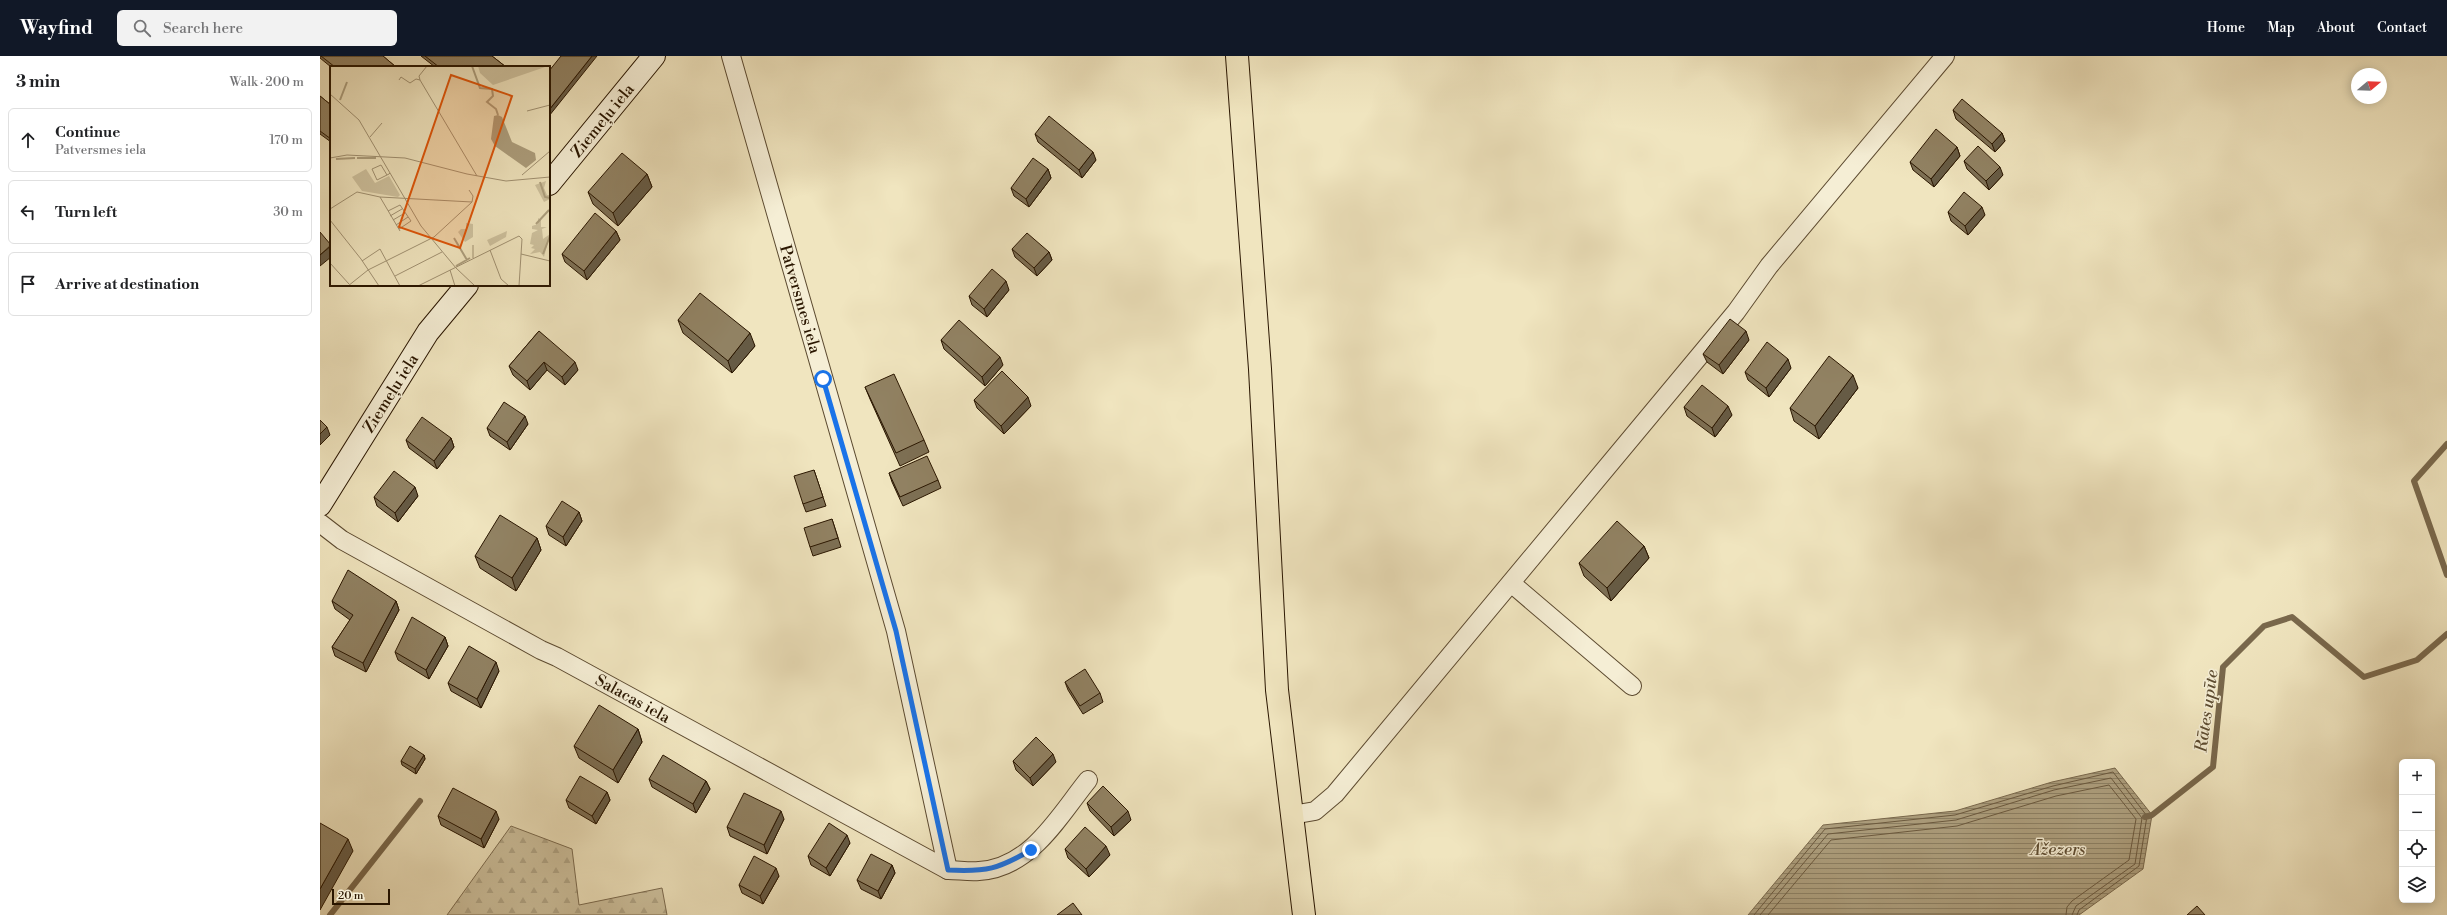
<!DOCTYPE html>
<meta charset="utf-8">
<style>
:root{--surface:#fff;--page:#f2f2f2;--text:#202124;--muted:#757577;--line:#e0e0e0;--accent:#111827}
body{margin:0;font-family:"Libre Bodoni",serif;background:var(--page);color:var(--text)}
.controls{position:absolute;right:12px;bottom:12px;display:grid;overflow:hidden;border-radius:6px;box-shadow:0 2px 10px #0003}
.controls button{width:36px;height:36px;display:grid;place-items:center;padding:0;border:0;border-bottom:1px solid var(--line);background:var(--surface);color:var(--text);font:20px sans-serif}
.compass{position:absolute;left:2031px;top:12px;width:36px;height:36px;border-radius:50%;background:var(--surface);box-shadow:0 2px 10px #0003;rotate:71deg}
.scale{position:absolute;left:12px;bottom:10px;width:58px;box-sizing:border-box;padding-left:4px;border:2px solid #2a1600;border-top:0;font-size:11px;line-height:14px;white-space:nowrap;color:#2a1600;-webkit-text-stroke:3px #f5eed5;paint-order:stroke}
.stop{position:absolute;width:12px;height:12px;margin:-9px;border:3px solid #1a73e8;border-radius:50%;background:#fff}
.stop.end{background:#1a73e8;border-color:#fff;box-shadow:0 1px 4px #0008}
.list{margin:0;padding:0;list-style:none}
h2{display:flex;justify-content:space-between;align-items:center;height:52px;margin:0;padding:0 16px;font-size:17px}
h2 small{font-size:13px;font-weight:400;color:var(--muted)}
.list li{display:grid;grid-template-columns:26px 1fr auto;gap:12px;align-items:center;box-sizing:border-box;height:64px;margin:0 8px 8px;padding:0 8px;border:1px solid var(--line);border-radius:6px}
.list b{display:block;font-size:15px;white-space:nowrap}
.list p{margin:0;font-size:13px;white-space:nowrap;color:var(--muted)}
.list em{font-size:13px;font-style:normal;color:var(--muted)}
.icon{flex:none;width:22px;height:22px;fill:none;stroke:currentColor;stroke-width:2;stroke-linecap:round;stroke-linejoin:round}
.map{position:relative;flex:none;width:2127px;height:859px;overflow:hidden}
header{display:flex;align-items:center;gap:24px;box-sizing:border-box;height:56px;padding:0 20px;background:var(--accent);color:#fff}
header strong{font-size:19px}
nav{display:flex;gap:22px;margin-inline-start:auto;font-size:14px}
.search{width:280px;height:36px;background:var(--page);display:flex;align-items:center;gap:10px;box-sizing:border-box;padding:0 14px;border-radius:6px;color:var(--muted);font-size:15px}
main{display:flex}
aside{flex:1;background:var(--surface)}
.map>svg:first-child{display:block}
.forest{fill:url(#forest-firs);stroke:#7c6c50}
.water{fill:url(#water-rules);stroke:#79684c}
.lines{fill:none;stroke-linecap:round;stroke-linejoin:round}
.shore{stroke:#6c5a3f;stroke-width:1}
.stream{stroke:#79684c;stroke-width:6}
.street-casing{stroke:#5c4a30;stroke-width:20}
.secondary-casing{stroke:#2a1600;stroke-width:24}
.highway-casing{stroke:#2a1600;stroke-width:24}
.street{stroke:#f5eed5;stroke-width:18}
.secondary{stroke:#f5eed5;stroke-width:22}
.highway{stroke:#f0e5bf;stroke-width:22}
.wall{fill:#7d7055;stroke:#2a1600}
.shaded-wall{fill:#665b45;stroke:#2a1600}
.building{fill:#918263;stroke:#2a1600}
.route{stroke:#1a73e8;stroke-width:5}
.labels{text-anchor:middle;stroke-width:3;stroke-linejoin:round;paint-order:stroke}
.street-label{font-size:16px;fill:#2a1600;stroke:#f5eed5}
.water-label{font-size:17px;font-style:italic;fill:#5e4d32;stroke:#f5eed5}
.inset-river{fill:none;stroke:#ad9f7e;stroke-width:2}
.inset-road{fill:none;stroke:#a19273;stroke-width:1}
.view{fill:#de560b;fill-opacity:0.15;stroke:#de560b;stroke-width:2}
.inset-edge{fill:none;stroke:#2a1600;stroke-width:2}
</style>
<header>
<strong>Wayfind</strong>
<div class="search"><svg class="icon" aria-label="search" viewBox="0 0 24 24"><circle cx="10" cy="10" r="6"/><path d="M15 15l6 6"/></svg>Search here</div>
<nav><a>Home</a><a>Map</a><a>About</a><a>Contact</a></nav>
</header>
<main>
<aside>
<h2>3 min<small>Walk · 200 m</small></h2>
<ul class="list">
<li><svg class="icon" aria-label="ahead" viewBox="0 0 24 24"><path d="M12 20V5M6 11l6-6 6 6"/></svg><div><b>Continue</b><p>Patversmes iela</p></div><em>170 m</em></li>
<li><svg class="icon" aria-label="left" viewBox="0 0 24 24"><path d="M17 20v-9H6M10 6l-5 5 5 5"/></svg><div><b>Turn left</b></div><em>30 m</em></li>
<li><svg class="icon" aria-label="arrive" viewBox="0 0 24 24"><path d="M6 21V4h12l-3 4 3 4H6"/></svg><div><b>Arrive at destination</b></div></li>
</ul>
</aside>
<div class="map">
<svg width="2127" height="859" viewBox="0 0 2127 859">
<defs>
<pattern id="forest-firs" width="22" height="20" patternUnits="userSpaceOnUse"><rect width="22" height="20" fill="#cec29f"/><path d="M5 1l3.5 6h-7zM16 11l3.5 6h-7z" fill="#b1a687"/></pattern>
<pattern id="water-rules" width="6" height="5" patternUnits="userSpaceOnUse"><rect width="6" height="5" fill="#ad9f7e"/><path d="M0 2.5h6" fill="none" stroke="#8d8165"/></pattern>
</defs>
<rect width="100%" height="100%" fill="#f0e5bf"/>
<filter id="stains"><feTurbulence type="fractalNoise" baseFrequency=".005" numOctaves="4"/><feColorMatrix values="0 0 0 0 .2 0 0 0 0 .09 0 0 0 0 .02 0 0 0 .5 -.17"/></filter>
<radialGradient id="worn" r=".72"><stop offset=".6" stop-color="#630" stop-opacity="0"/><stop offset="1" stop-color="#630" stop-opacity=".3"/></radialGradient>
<polygon class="forest" points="191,770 252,793 259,849 342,832 347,859 127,859"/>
<polygon class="water" points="1795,712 1832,759 1823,813 1759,859 1428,859 1503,769 1635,755 1732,726"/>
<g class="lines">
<g class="shore">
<polyline points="1434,859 1505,773 1635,759 1733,730 1793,716 1827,760 1819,810 1759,854 1757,859"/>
<polyline points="1440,859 1508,778 1636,764 1734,734 1791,722 1822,762 1815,808 1756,850 1752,859"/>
<polyline points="1448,859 1511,784 1637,770 1736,740 1789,729 1816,763 1809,804 1752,845 1747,851 1746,859"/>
</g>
<g class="stream">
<polyline points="2127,388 2094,425 2127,519"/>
<polyline points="1825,761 1832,759 1893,711 1903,611 1944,570 1972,561 2044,621 2097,604 2127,578"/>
<polyline points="10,859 100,745"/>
</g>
<defs>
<g id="street">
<polyline points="411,0 576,575 628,814"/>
<path d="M0 467 22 484 221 594 237 601 628 814C638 814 649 816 659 815 711 812 739 760 768 724"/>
<polyline points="1191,527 1312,630"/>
<polyline points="972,759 995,755 1015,738 1416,256 1449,210 1625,0"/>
</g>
<g id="secondary">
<polyline points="229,128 334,0"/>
<polyline points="0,449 108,276 147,229"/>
</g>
<polyline id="highway" points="917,0 940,313 957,634 984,859"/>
</defs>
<use href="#street" class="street-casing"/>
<use href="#secondary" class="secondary-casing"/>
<use href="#highway" class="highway-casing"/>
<use href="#street" class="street"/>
<use href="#secondary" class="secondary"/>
<use href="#highway" class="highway"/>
</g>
<g class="wall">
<polygon points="0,0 63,0 76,11 11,11 0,2"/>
<polygon points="101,0 172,0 186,11 115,11"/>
<polygon points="0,40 11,49 11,86 0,78"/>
<polygon points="1633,54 1682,77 1685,85 1675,96 1636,63"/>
<polygon points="715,78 776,104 762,122 718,86"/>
<polygon points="1637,91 1640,100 1614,131 1593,114 1590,106"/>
<polygon points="1644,105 1683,119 1669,134 1647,113"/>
<polygon points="728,113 731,122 709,151 694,140 691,132"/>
<polygon points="327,118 332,131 298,170 273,148 268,136"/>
<polygon points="1628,156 1665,159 1648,179 1631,165"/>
<polygon points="296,175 300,184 267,224 245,206 242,198"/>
<polygon points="692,193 729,196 732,204 717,220 695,201"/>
<polygon points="689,234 667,261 652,249 649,240"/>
<polygon points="358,264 435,290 412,317 363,277"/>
<polygon points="219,275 258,314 245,329 227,314 210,334 193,319 189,310"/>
<polygon points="621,284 683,309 665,330 624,293"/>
<polygon points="1429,284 1403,318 1387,306 1383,298"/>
<polygon points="1471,312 1449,341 1428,324 1425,316"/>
<polygon points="545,331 604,384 609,396 580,410 550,343"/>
<polygon points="1538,332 1499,383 1474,365 1470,352"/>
<polygon points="654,344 711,350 684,378 657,352"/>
<polygon points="1364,351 1412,359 1395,381 1367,360"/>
<polygon points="208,368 190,394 170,380 167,372"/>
<polygon points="131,382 134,391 117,413 89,392 86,384"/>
<polygon points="494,414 506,450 486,456 483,448"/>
<polygon points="569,417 618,424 621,432 583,450 572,426"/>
<polygon points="98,440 78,466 57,450 54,441"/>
<polygon points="259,456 262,465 246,490 229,479 226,470"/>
<polygon points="512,463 521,491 493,500 490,491"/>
<polygon points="217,482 221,494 196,535 160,512 155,500"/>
<polygon points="1324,490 1329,502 1291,545 1264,520 1259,507"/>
<polygon points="12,545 76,545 79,554 46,616 15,600 12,591 30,564 15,553"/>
<polygon points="125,581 128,590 109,623 78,604 75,596"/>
<polygon points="179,615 161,652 131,635 128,627"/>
<polygon points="745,626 780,637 783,646 763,658 748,634"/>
<polygon points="318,673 322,686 298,727 259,702 254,690"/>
<polygon points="104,699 105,703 96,718 82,709 81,705"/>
<polygon points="693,705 736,706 713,730 696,714"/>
<polygon points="329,723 386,725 390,733 376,757 332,731"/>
<polygon points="287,736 290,744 276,768 249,752 246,744"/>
<polygon points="767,747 811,764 794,780 770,755"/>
<polygon points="118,760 179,763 164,792 121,769"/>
<polygon points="464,763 447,798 410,780 407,771"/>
<polygon points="530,787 510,820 491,809 488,800"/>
<polygon points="745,793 790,799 769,821 748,802"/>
<polygon points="572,809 575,817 561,843 541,833 537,824"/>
<polygon points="459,820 443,848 422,837 419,829"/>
</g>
<g class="shaded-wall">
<polygon points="272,0 277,0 229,60 229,54"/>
<polygon points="1682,77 1685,85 1675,96 1672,88"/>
<polygon points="1637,91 1640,100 1614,131 1611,123"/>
<polygon points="773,96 776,104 762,122 759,114"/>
<polygon points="1680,111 1683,119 1669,134 1666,125"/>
<polygon points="728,113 731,122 709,151 706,143"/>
<polygon points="327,118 332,131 298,170 293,157"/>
<polygon points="1662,151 1665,159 1648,179 1645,170"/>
<polygon points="296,175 300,184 267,224 264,215"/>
<polygon points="11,190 11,201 0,210 0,199"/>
<polygon points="729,196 732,204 717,220 714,212"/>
<polygon points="686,225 689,234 667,261 664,253"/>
<polygon points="1426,275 1429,284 1403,318 1399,309"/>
<polygon points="430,277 435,290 412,317 408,305"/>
<polygon points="680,301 683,309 665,330 662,321"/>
<polygon points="1468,303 1471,312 1449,341 1446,332"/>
<polygon points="224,306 227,314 210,334 207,325"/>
<polygon points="255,306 258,314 245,329 242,321"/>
<polygon points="1533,319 1538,332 1499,383 1495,370"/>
<polygon points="708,341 711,350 684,378 681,370"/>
<polygon points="1408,350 1412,359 1395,381 1392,372"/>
<polygon points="205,360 208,368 190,394 187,386"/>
<polygon points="7,371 10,379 0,389 0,378"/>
<polygon points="131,382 134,391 117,413 114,405"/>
<polygon points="95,431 98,440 78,466 75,457"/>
<polygon points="259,456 262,465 246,490 243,481"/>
<polygon points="217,482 221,494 196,535 192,522"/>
<polygon points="1324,490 1329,502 1291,545 1287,532"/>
<polygon points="76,545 79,554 46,616 43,607"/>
<polygon points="125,581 128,590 109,623 106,614"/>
<polygon points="176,606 179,615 161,652 157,643"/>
<polygon points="318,673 322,686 298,727 293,714"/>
<polygon points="733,698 736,706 713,730 710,722"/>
<polygon points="104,699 105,703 96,718 95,713"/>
<polygon points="386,725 390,733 376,757 373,748"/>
<polygon points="287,736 290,744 276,768 272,760"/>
<polygon points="176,755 179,763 164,792 161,783"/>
<polygon points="461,755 464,763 447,798 444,789"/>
<polygon points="808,755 811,764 794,780 791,771"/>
<polygon points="527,779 530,787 510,820 506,812"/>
<polygon points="28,783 33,795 0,854 0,833"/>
<polygon points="786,790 790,799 769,821 766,813"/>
<polygon points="572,809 575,817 561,843 558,835"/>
<polygon points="456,812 459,820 443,848 440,840"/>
</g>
<g class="building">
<polygon points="1,0 63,0 76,11 15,11"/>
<polygon points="105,0 172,0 186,11 119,11"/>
<polygon points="241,0 272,0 229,54 229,15"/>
<polygon points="0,40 11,49 11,83 0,75"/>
<polygon points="1642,43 1682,77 1672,88 1633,54"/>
<polygon points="729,60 773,96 759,114 715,78"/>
<polygon points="1616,73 1637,91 1611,123 1590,106"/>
<polygon points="1658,90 1680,111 1666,125 1644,105"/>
<polygon points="302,97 327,118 293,157 268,136"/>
<polygon points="713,102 728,113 706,143 691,132"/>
<polygon points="1644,136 1662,151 1645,170 1628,156"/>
<polygon points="275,157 296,175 264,215 242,198"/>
<polygon points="0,176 11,189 0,199"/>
<polygon points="707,177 729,196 714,212 692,193"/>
<polygon points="672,213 686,225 664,253 649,240"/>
<polygon points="380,237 430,277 408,305 358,264"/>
<polygon points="1410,263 1426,275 1399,309 1383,298"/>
<polygon points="639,264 680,301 662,321 621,284"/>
<polygon points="219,275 255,306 242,321 224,306 207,325 189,310"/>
<polygon points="1447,286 1468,303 1446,332 1425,316"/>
<polygon points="1509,300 1533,319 1495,370 1470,352"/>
<polygon points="682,315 708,341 681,370 654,344"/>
<polygon points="574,318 604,384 576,397 545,331"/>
<polygon points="1382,329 1408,350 1392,372 1364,351"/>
<polygon points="184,346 205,360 187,386 167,372"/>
<polygon points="102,361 131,382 114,405 86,384"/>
<polygon points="0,364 7,371 0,378"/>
<polygon points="607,400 618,424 580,441 569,417"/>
<polygon points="494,414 503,441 483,448 474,420"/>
<polygon points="74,415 95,431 75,457 54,441"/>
<polygon points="242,445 259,456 243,481 226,470"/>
<polygon points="180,459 217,482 192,522 155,500"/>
<polygon points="512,463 518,482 490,491 484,472"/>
<polygon points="1297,465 1324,490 1287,532 1259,507"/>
<polygon points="28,514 76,545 43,607 12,591 33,559 12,545"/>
<polygon points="92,561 125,581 106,614 75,596"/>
<polygon points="149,590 176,606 157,643 128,627"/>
<polygon points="765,613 780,637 760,650 745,626"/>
<polygon points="279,649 318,673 293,714 254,690"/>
<polygon points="716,681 733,698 710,722 693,705"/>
<polygon points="90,690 104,699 95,713 81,705"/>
<polygon points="343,699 386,725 373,748 329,723"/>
<polygon points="260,720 287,736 272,760 246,744"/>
<polygon points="783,730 808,755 791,771 767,747"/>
<polygon points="133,732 176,755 161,783 118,760"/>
<polygon points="424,737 461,755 444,789 407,771"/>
<polygon points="0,767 28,783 0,833"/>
<polygon points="509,767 527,779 506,812 488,800"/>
<polygon points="765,771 786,790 766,813 745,793"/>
<polygon points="551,798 572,809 558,835 537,824"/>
<polygon points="434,800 456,812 440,840 419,829"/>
<polygon points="753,847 762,859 737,859"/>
<polygon points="1877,850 1885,859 1867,859"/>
</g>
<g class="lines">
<path class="route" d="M503 323 576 575 628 814C667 816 678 813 711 794"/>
</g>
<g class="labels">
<g class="street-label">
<text transform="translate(282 64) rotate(-51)" y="6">Ziemeļu iela</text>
<text transform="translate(481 243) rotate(74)" y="6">Patversmes iela</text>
<text transform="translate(70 337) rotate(-58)" y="6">Ziemeļu iela</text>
<text transform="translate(313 642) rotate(29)" y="6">Salacas iela</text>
</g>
<g class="water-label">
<text transform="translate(1886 655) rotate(-82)" y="6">Rātes upīte</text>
<text x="1738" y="799">Āžezers</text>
</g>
</g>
<g transform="translate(10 10)">
<rect width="220" height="220" fill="#f0e5bf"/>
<path d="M36 103 45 117 59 110 70 129 68 131 32 125 22 111ZM216 115 214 122 217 129H220V133L214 136 205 119Z" fill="#cec29f"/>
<path d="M148 0H218L163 19 150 7ZM208 152 211 154V161H217L212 163 213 173 220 168 214 191 210 186 200 188 205 183 201 182 204 179 200 178 202 167 208 164 202 163V160L208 158ZM136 157 143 158V171L135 176 128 166 131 163H136ZM177 165 176 171 160 180 157 174Z" fill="#cec29f"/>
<path d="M168 49 172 51 182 76 205 87 206 94 196 102 165 80 161 73 164 50Z" fill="#ad9f7e"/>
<path class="inset-river" d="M142 0 150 22 162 23 163 30 157 36 166 43 168 49M10 34 17 16M27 92H46M6 93 25 92M210 116 215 131 220 132M206 158 219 144M124 172 137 194M213 188 220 170M126 200 140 192"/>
<path class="inset-road" d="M97 0 89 10 90 14 147 110M69 14 71 11 80 17 86 13 90 14M0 28 29 54 91 160 126 202 145 220M197 45 220 39M40 71 52 57M0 92 17 89 75 92 137 108 176 115 220 111M57 109 51 99 42 103 47 114 59 108 60 107M192 109 220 85M139 124 143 130 142 136M50 131 70 165M0 143 27 126 50 131 142 136M58 145 70 139 81 155 69 163M60 150 72 143M0 154 31 193 49 220M63 154 75 147M66 159 78 151M143 179V192M160 184 171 213 179 220M191 188 220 195M32 195 50 183 70 220M0 197 19 218M120 204 125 220M65 210 112 186M18 220 38 204 104 171 142 136M88 220 189 170 192 173 189 220"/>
<path class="view" d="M121 9 182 30 130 182 69 161Z"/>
<rect width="220" height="220" class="inset-edge"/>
</g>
<rect width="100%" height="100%" filter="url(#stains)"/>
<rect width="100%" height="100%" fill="url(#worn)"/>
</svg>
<div class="controls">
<button>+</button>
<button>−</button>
<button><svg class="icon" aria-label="locate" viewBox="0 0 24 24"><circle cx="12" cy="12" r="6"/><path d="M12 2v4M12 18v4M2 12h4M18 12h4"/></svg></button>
<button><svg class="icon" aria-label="layers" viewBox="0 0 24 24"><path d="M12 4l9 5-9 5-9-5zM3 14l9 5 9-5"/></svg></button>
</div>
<svg class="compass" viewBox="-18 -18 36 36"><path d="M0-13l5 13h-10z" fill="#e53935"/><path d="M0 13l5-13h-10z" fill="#757577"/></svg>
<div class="scale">20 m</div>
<div class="stop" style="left:503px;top:323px"></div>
<div class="stop end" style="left:711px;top:794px"></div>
</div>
</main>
